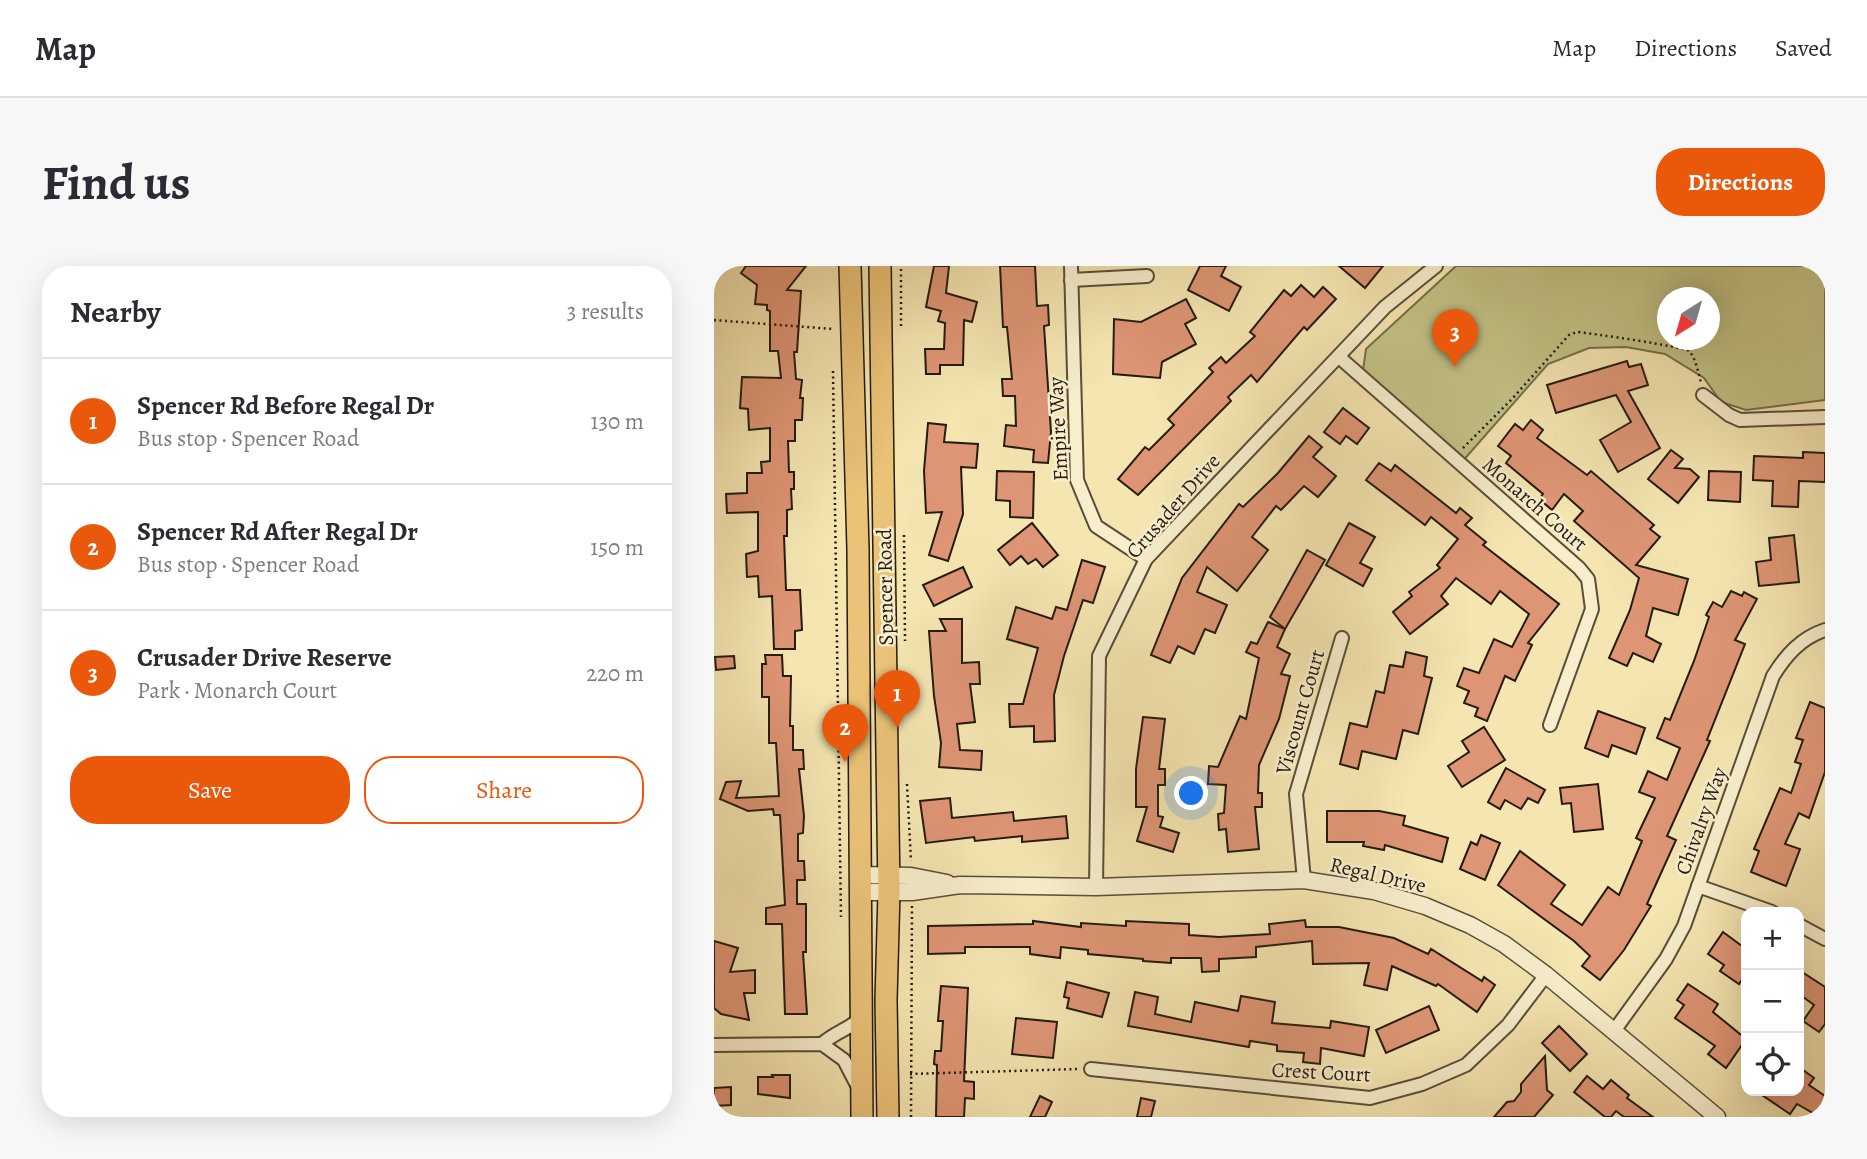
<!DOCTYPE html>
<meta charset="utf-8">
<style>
:root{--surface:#fff;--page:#f7f7f7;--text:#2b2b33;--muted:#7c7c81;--line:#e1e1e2;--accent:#ea580c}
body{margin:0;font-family:Alegreya,serif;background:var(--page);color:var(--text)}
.controls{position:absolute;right:21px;bottom:21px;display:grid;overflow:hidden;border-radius:14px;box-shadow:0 7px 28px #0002}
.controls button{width:63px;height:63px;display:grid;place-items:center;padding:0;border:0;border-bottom:2px solid var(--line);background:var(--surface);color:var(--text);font:35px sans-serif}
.compass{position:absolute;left:943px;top:21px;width:63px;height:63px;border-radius:50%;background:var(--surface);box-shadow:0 7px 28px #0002;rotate:217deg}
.you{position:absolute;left:478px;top:528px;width:24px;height:24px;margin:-18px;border:5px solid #fff;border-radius:50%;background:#1a73e8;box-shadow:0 0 0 10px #1a73e833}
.badge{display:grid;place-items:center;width:46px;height:46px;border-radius:50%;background:var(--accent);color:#fff;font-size:23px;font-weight:700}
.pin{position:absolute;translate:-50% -58px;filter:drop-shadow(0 2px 4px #0008)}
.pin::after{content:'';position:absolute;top:37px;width:24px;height:21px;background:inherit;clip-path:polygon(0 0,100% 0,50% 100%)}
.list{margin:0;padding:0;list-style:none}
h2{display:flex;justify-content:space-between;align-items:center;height:91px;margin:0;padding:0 28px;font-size:30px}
h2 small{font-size:23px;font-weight:400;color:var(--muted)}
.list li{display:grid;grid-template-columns:46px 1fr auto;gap:21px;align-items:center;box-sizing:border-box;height:126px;padding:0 28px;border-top:2px solid var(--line)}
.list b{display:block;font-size:26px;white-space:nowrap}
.list p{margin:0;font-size:23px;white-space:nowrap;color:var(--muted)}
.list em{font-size:23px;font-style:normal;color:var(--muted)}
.actions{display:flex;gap:14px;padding:21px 28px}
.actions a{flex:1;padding:16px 0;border:2px solid var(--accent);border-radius:28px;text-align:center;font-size:24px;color:var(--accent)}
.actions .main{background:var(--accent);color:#fff}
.icon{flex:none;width:38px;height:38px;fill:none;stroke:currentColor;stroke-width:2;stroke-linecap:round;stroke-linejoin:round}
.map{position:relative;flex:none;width:1111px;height:851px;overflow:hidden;border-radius:28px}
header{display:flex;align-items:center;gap:42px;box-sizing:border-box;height:98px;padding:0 35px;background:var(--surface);border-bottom:2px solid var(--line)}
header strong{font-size:33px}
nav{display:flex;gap:38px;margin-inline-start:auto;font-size:24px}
.intro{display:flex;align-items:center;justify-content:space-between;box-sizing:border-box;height:168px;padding:0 42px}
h1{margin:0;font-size:49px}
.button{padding:18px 32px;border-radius:28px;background:var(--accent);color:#fff;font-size:24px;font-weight:700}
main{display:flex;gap:42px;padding:0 42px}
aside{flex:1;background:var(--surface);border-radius:28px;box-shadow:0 7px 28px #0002}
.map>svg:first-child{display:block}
.green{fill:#c3c286;stroke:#746e4a;stroke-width:2;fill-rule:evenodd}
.building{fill:#de9575;stroke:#251b0f;stroke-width:2}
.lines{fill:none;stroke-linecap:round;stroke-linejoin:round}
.minor-casing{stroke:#594e38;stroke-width:16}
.tertiary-casing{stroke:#594e38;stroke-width:19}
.primary-casing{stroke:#251b0f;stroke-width:24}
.path{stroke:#251b0f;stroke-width:2.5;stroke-dasharray:2 3.5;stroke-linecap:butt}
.minor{stroke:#f8eecc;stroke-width:12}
.tertiary{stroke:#f8eecc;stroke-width:16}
.primary{stroke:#eac278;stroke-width:21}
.labels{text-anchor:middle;stroke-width:5;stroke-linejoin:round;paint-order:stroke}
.street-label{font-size:21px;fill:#251b0f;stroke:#f8eecc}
</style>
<header>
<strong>Map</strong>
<nav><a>Map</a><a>Directions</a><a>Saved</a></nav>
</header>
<div class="intro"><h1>Find us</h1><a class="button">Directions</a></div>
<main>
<aside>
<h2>Nearby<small>3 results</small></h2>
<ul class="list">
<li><span class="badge">1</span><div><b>Spencer Rd Before Regal Dr</b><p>Bus stop · Spencer Road</p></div><em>130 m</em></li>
<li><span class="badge">2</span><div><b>Spencer Rd After Regal Dr</b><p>Bus stop · Spencer Road</p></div><em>150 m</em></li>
<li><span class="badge">3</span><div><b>Crusader Drive Reserve</b><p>Park · Monarch Court</p></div><em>220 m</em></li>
</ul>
<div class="actions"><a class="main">Save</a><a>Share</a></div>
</aside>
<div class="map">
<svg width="1111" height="851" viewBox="0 0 1111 851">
<rect width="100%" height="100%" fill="#f4e5b1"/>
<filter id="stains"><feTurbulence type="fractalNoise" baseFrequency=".00286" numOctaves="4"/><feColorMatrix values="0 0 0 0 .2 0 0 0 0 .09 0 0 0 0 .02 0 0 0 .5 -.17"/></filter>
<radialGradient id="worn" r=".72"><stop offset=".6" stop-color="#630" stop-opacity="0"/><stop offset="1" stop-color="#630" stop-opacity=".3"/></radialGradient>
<path class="green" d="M742 0H1111V134L1032 144 1007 136 990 112 951 88 912 81 875 82 834 98 747 197 665 128 649 104 652 83ZM954 32H996V74H954Z"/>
<g class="building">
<polygon points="32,0 92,0 73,24 87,25 83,86 80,86 82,113 88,114 86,132 89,132 88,154 81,154 81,175 74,175 75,206 80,206 80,223 77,223 78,243 73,244 73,270 70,270 72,324 86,324 88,364 81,365 81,383 60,383 58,330 45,331 44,310 33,311 32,288 44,285 44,246 13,247 12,228 33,227 33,207 48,207 47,196 56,195 56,162 35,164 34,143 26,142 28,111 67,112 64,85 56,85 56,45 53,44 53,39 41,38 43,19 27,7"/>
<polygon points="220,0 235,0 232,27 263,36 258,56 250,54 249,99 226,99 226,108 212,108 211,83 230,83 231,57 224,55 227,45 212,41"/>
<polygon points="286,0 321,0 323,40 334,39 335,59 330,60 337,166 334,197 319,196 320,184 290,180 292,159 302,160 301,130 289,130 288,113 298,113 293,61 289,61"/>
<polygon points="486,0 512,0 507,10 527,21 515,45 474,24"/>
<polygon points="625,0 669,0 651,22"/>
<polygon points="587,19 600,31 609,21 622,33 593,64 590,61 543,116 537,109 514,131 517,135 424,229 404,213 431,181 435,184 460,159 454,153 499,106 495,102 507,91 512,97 541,70 536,66 570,24 577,30"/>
<polygon points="472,33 482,52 471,58 482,78 448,96 446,112 399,108 400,53 427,56"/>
<polygon points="913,95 915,101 927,98 934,119 914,125 946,182 904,206 886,174 917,156 902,129 842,147 833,119"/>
<polygon points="629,142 655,162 643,178 632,170 626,178 610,166"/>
<polygon points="817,154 829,164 823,172 873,209 877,205 940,259 936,263 946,271 922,299 974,313 964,349 939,342 932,370 947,378 939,396 919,387 913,400 895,392 916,344 925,312 860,255 869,245 850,228 838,244 825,233 829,228 792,197 797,190 784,180 801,158 809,164"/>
<polygon points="214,157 232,159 230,176 264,178 262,202 247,201 249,248 234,295 215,289 228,246 212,247 210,205"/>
<polygon points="595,170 608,181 599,191 622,210 604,231 590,220 567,244 562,240 538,271 554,284 523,325 493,301 483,326 513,339 501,367 491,363 480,388 464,380 456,397 437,389 468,312 525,238 529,241 564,207"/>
<polygon points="957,184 969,193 961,202 976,203 985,211 964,237 934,213"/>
<polygon points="1089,186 1111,187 1111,216 1085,215 1084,241 1058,240 1059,215 1039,214 1040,190 1089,192"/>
<polygon points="665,197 677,205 681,199 742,247 746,242 758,252 751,259 772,276 769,279 845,338 814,377 818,379 801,415 791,410 773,455 761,450 764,442 750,437 755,425 743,420 750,402 765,407 780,373 798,381 815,348 786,325 777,338 742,312 727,330 734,338 696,368 679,346 698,330 695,326 726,302 723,299 744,273 717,251 711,259 652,214"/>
<polygon points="283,205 320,206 319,252 296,251 296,235 282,234"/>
<polygon points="995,205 1027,206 1026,236 994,234"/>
<polygon points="318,257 344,289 329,301 322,293 314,298 307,290 296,299 284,284"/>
<polygon points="635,257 661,271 646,297 658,303 649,320 612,299"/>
<polygon points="1080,269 1085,316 1045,320 1042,296 1057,294 1055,272"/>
<polygon points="593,284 611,294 571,363 556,351"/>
<polygon points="368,294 391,301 379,337 369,334 350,390 340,429 341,475 320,476 320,460 296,461 295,438 309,438 324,382 293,373 302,341 338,353 342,341 353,344"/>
<polygon points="249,301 258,321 220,340 209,319"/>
<polygon points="1017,325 1028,330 1030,326 1043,333 1021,374 1031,378 993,474 996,475 953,570 962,574 933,638 937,640 910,684 886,714 868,700 876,690 860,675 784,619 806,585 851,619 837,638 868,659 894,621 905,629 928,575 922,572 941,532 925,526 934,505 953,514 966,482 943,472 951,452 956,454 980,395 995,351 992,349 999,336 1008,341"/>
<polygon points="226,353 248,353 248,397 265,396 266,418 256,418 261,456 243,458 246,484 268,485 267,504 225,501 227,477 220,430 215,365 232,365"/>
<polygon points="554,356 571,363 563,381 576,388 567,408 576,410 565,453 545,499 544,527 548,527 548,541 541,541 545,583 514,586 512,563 505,564 504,548 510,547 512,519 494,518 495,500 504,501 526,450 532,453 545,392 532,386 537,376 543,378"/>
<polygon points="692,386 713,391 710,410 718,412 704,468 689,464 682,493 648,485 644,503 626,498 636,457 653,461 662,425 670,427 676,399 689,401"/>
<polygon points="51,389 68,389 69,410 77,410 76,460 79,460 79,484 89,484 90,503 85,503 90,550 89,567 84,568 84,595 90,595 91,614 83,614 83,638 92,638 92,686 89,686 93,748 71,748 68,658 52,658 52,642 71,639 66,549 60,549 59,543 34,545 6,533 12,516 27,515 22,532 65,530 62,477 55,477 55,431 48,431 48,398 52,398"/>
<polygon points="20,390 21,402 2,404 1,391"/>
<polygon points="1096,436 1111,442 1111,506 1095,552 1085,547 1071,578 1086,583 1072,620 1037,606 1045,585 1040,583 1066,522 1077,527 1087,498 1081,496 1089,474 1082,472"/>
<polygon points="884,445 931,462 922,488 898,479 894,491 871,482"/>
<polygon points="429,451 451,453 445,503 451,503 451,519 444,519 444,550 449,551 446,561 465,567 459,586 423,575 433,541 422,541 422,503"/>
<polygon points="770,461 791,494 748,521 734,500 755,486 748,475"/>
<polygon points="792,502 831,524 824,537 814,532 807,543 791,534 786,543 774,536"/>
<polygon points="884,518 889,563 860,566 857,537 848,538 846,522"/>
<polygon points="236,532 238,552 299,546 300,555 352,550 354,572 308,576 308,570 261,575 260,571 212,577 206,535"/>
<polygon points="613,545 665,545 691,550 689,559 734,572 728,596 671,579 670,584 649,580 650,576 613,576"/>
<polygon points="767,569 786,577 771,614 746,603 757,576 763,579"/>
<polygon points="591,654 592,661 625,661 680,672 714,688 717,683 768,715 770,711 781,719 763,746 724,718 722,720 678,700 673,724 650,719 655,697 599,698 598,675 542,681 542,691 505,693 505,705 488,706 487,692 457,692 457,697 429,695 429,693 374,688 374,684 347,681 346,692 316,688 316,681 251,681 251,687 214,688 214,660 319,658 319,655 367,661 367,657 412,660 412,655 475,658 475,669 505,671 556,668 555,658"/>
<polygon points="1009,666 1032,683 1032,708 1025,718 1006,705 1010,699 994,688"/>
<polygon points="0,675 24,682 16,706 41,704 41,727 30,727 35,754 7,748 0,742"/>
<polygon points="1085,704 1111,721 1111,758 1105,766 1089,755 1100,739 1085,728"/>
<polygon points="353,716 395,727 388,751 353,742 355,732 350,731"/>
<polygon points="974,718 1004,738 999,746 1032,773 1012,802 994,788 1001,780 961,752 970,739 963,734"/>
<polygon points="227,720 254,722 250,815 260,816 260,833 251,832 250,851 222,851 223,799 220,798 221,785 227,785 229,755 224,755"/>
<polygon points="421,726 444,731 441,748 477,756 481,736 524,745 527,730 561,736 558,757 616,762 617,755 655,761 650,790 607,782 606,798 589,796 590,787 563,785 563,779 536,775 535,781 414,760"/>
<polygon points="715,740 725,764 672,787 662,764"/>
<polygon points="302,752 343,756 339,792 298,788"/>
<polygon points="845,760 873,788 856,805 828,777"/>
<polygon points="831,790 833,824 839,829 820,851 780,851 793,836 800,835 807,826 807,818"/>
<polygon points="1089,804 1100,812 1095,819 1111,830 1111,844 1106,851 1083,838 1076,848 1042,825 1085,825 1085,811"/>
<polygon points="58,809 76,809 76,832 44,828 44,811 59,811"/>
<polygon points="873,810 889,823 897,814 915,829 913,832 939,851 910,851 902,845 897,851 891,851 860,826"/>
<polygon points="17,821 17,839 0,840 0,822"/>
<polygon points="326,830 338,836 331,851 316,851"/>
<polygon points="427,832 441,835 437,851 423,851"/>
</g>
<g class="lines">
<defs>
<g id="minor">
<polyline points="357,0 363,214 382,260 432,293"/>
<polyline points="357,14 433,10"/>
<polyline points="625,91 865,302 874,313 878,343 836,459"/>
<polyline points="989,129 1015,149 1026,154 1111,151"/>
<polyline points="590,614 582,528 628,372"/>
<polyline points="984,620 1058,646"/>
<polyline points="382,621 385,390 432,293 671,41 722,0"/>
<polyline points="1085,659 1111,673"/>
<path d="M900 765 952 693 970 660 1059 410C1072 389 1087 372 1111 364"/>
<path d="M108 778C121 766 136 763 148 751"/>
<polyline points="0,779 108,778 130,794 143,819"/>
<polyline points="377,803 656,832 708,818 752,799 794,759 832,709"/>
</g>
<g id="tertiary">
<polyline points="147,609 197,610 233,617"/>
<polyline points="148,626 198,626 246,619 382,621 590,614 660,625 711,640 756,659 790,678 832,709 1003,851"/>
</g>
<g id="primary">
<polyline points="136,0 144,283 148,851"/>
<polyline points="166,0 175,626 172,734 174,851"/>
</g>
</defs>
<use href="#minor" class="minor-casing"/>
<use href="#tertiary" class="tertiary-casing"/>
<use href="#primary" class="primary-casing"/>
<g class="path">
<polyline points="0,54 119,63"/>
<polyline points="187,60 187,0"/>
<polyline points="119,105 127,651"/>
<path d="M749 182 798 133 855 69 863 66C877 67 970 81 975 85 982 92 984 107 987 116"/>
<polyline points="190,269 191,375"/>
<polyline points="193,518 197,595"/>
<polyline points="196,808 364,803"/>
<polyline points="197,851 198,640"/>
</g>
<use href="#minor" class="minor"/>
<use href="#tertiary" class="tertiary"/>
<use href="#primary" class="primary"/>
</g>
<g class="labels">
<g class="street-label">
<text transform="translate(344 163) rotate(-93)" y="7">Empire Way</text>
<text transform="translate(821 238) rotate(41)" y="7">Monarch Court</text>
<text transform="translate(459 240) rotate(-49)" y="7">Crusader Drive</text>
<text transform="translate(171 321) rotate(-91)" y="7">Spencer Road</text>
<text transform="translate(586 446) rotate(-74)" y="7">Viscount Court</text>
<text transform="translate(987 555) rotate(-70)" y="7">Chivalry Way</text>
<text transform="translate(664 609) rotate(13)" y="7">Regal Drive</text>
<text transform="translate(607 806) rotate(3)" y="7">Crest Court</text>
</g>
</g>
<rect width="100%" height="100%" filter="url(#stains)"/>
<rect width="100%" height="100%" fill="url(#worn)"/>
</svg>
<div class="controls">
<button>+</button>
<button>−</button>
<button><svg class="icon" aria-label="locate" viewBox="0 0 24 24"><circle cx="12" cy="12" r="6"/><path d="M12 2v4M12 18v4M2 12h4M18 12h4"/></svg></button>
</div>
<svg class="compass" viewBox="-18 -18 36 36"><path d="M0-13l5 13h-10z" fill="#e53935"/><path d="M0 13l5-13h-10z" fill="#7c7c81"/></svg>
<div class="you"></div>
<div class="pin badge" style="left:183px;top:462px">1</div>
<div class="pin badge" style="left:131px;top:496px">2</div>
<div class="pin badge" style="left:741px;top:101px">3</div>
</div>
</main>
